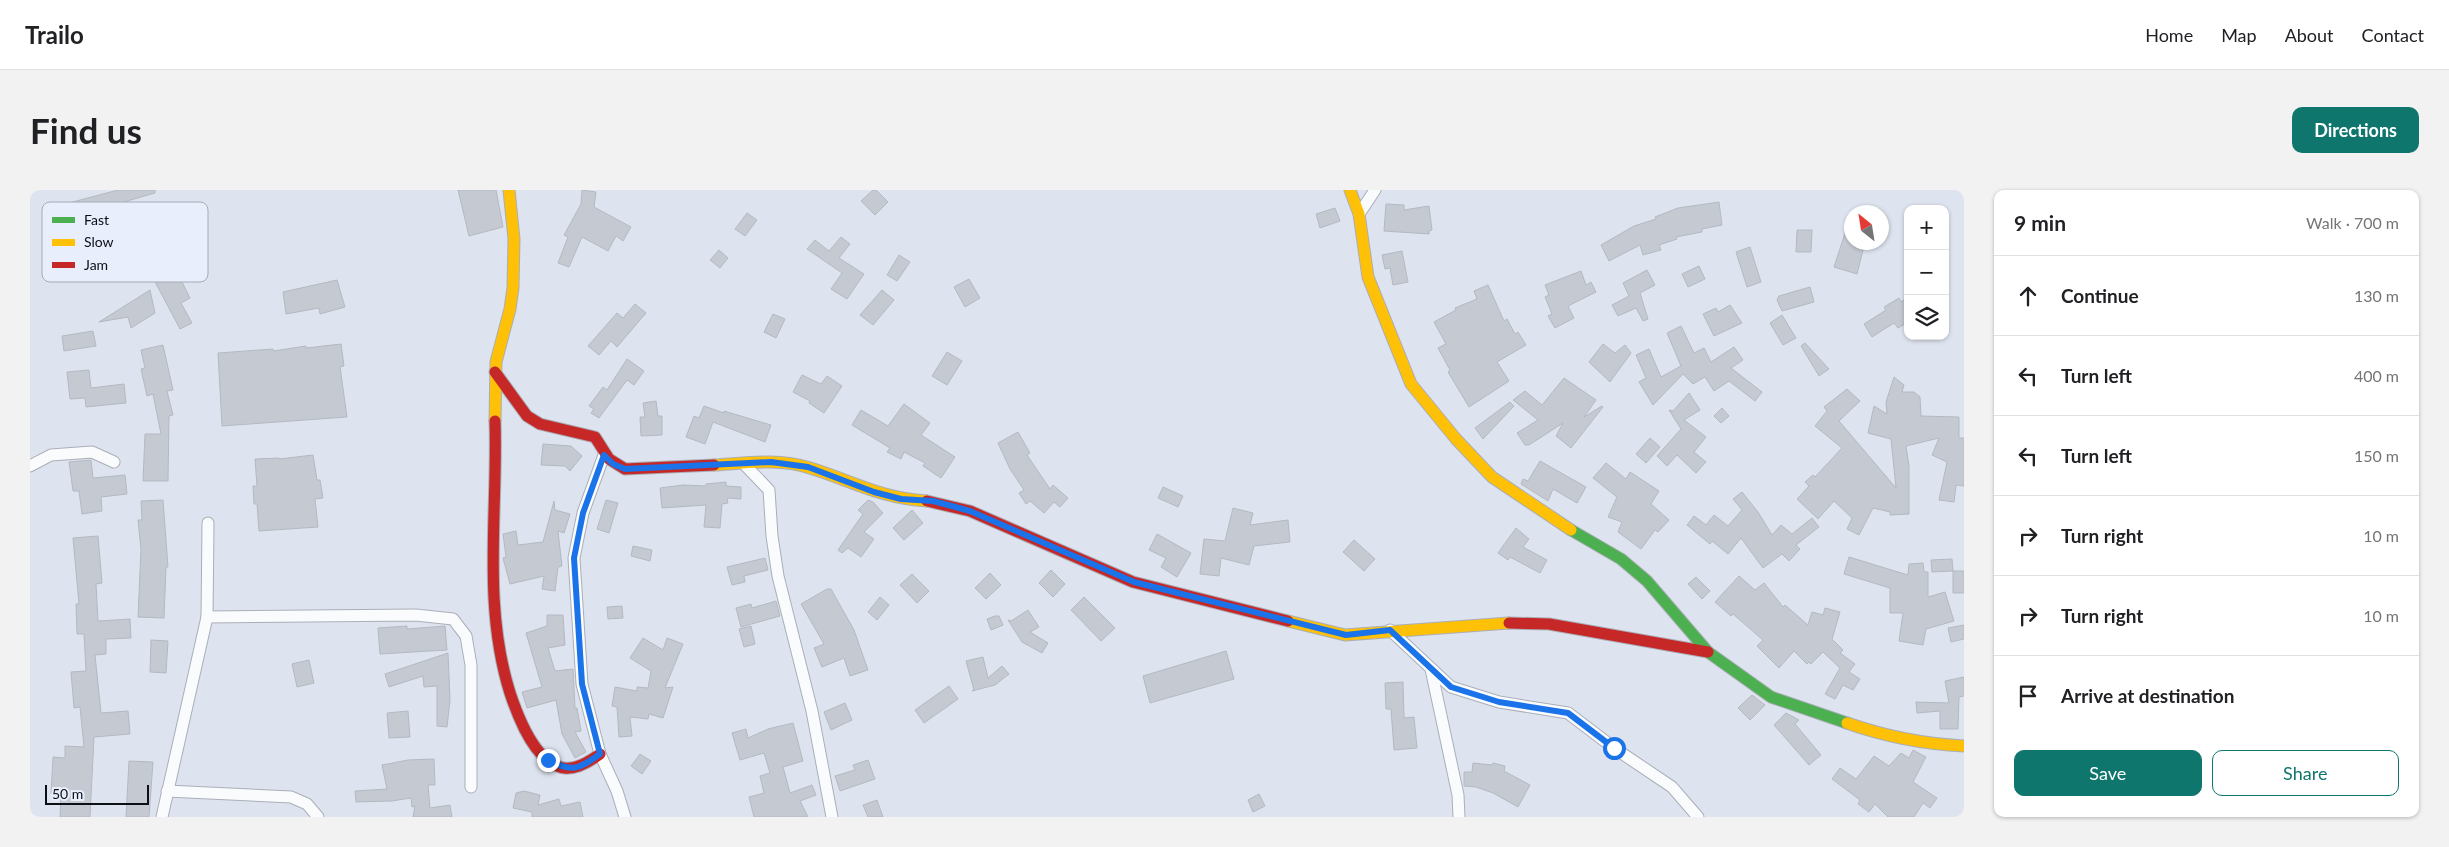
<!DOCTYPE html>
<meta charset="utf-8">
<style>
:root{--surface:#fff;--page:#f2f2f2;--text:#202124;--muted:#757577;--line:#e0e0e0;--accent:#0f766e}
body{margin:0;font-family:Lato,sans-serif;background:var(--page);color:var(--text)}
.controls{position:absolute;right:15px;top:15px;display:grid;overflow:hidden;border-radius:10px;box-shadow:0 1px 4px #0004}
.controls button{width:45px;height:45px;display:grid;place-items:center;padding:0;border:0;border-bottom:1px solid var(--line);background:var(--surface);color:var(--text);font:25px sans-serif}
.compass{position:absolute;left:1814px;top:15px;width:45px;height:45px;border-radius:50%;background:var(--surface);box-shadow:0 1px 4px #0004;rotate:330deg}
.scale{position:absolute;left:15px;bottom:12px;width:104px;box-sizing:border-box;padding-left:5px;border:2px solid #0c0f16;border-top:0;font-size:14px;line-height:18px;white-space:nowrap;color:#0c0f16;-webkit-text-stroke:4px #e8eefb;paint-order:stroke}
.stop{position:absolute;width:15px;height:15px;margin:-11px;border:4px solid #1a73e8;border-radius:50%;background:#fff}
.stop.end{background:#1a73e8;border-color:#fff;box-shadow:0 1px 5px #0008}
.list{margin:0;padding:0;list-style:none}
h2{display:flex;justify-content:space-between;align-items:center;height:65px;margin:0;padding:0 20px;font-size:21px}
h2 small{font-size:16px;font-weight:400;color:var(--muted)}
.list li{display:grid;grid-template-columns:32px 1fr auto;gap:15px;align-items:center;box-sizing:border-box;height:80px;padding:0 20px;border-top:1px solid var(--line)}
.list b{display:block;font-size:19px;white-space:nowrap}
.list em{font-size:16px;font-style:normal;color:var(--muted)}
.actions{display:flex;gap:10px;padding:15px 20px}
.actions a{flex:1;padding:11px 0;border:1px solid var(--accent);border-radius:10px;text-align:center;font-size:18px;color:var(--accent)}
.actions .main{background:var(--accent);color:#fff}
.icon{flex:none;width:28px;height:28px;fill:none;stroke:currentColor;stroke-width:2;stroke-linecap:round;stroke-linejoin:round}
.map{position:relative;flex:none;width:1934px;height:627px;overflow:hidden;border-radius:10px}
header{display:flex;align-items:center;gap:30px;box-sizing:border-box;height:70px;padding:0 25px;background:var(--surface);border-bottom:1px solid var(--line)}
header strong{font-size:24px}
nav{display:flex;gap:28px;margin-inline-start:auto;font-size:18px}
.intro{display:flex;align-items:center;justify-content:space-between;box-sizing:border-box;height:120px;padding:0 30px}
h1{margin:0;font-size:35px}
.button{padding:12px 22px;border-radius:10px;background:var(--accent);color:#fff;font-size:18px;font-weight:700}
main{display:flex;gap:30px;padding:0 30px}
aside{flex:1;background:var(--surface);border-radius:10px;box-shadow:0 1px 4px #0004}
.map>svg:first-child{display:block}
.building{fill:#c5cad2;stroke:#b4b9c1}
.lines{fill:none;stroke-linecap:round;stroke-linejoin:round}
.street-casing{stroke:#aaaeb7;stroke-width:13}
.fast-casing{stroke:#aaaeb7;stroke-width:13}
.slow-casing{stroke:#aaaeb7;stroke-width:13}
.jam-casing{stroke:#aaaeb7;stroke-width:13}
.street{stroke:#fafbfd;stroke-width:11}
.fast{stroke:#4caf50;stroke-width:11}
.slow{stroke:#ffc107;stroke-width:11}
.jam{stroke:#c62828;stroke-width:11}
.route{stroke:#1a73e8;stroke-width:6}
.key{fill:#e8eefb;stroke:#a6abb6;stroke-width:1}
.key-label{font-size:14px;fill:#0c0f16}
</style>
<header>
<strong>Trailo</strong>
<nav><a>Home</a><a>Map</a><a>About</a><a>Contact</a></nav>
</header>
<div class="intro"><h1>Find us</h1><a class="button">Directions</a></div>
<main>
<div class="map">
<svg width="1934" height="627" viewBox="0 0 1934 627">
<rect width="100%" height="100%" fill="#dee4ef"/>
<g class="building">
<polygon points="88,0 125,0 125,3 66,20 84,49 42,76 36,57 43,53 41,47 50,41 35,14"/>
<polygon points="428,0 466,0 473,37 439,46"/>
<polygon points="552,0 566,2 564,17 601,37 593,51 586,46 578,61 552,47 539,77 528,73 538,47 534,45 551,14"/>
<polygon points="843,0 846,0 858,12 845,25 831,11"/>
<polygon points="1689,12 1692,35 1672,39 1672,42 1646,47 1647,49 1629,55 1631,60 1613,65 1610,55 1579,71 1571,55 1604,36 1626,29 1625,27 1648,18"/>
<polygon points="1356,14 1374,15 1374,20 1399,16 1402,40 1399,41 1399,44 1354,41"/>
<polygon points="1305,18 1310,31 1290,38 1286,24"/>
<polygon points="717,23 727,30 715,46 705,39"/>
<polygon points="1819,31 1822,31 1822,52 1835,52 1827,84 1804,77"/>
<polygon points="118,38 146,80 160,108 151,113 162,133 150,139 123,88 128,84 115,63 98,73 88,57"/>
<polygon points="1767,40 1782,40 1781,62 1766,62"/>
<polygon points="811,47 820,54 809,68 834,84 817,109 801,99 812,83 777,59 785,50 799,61"/>
<polygon points="1720,57 1731,92 1717,97 1706,62"/>
<polygon points="689,60 698,68 690,78 680,70"/>
<polygon points="1372,61 1378,92 1363,95 1360,78 1355,79 1352,65"/>
<polygon points="869,65 880,72 867,91 857,85"/>
<polygon points="1669,76 1675,89 1658,97 1652,84"/>
<polygon points="1617,80 1625,95 1610,103 1618,129 1613,131 1606,118 1588,126 1582,115 1599,106 1593,93"/>
<polygon points="1551,81 1556,95 1561,92 1566,102 1538,116 1544,128 1525,138 1518,126 1522,124 1515,107 1519,105 1515,95"/>
<polygon points="939,89 950,108 935,117 924,97"/>
<polygon points="307,90 315,117 290,124 289,118 256,124 253,102"/>
<polygon points="1458,95 1474,131 1477,129 1485,144 1488,142 1496,155 1467,172 1479,191 1439,217 1418,182 1420,180 1408,158 1416,154 1404,132 1426,120 1425,118 1447,109 1444,101"/>
<polygon points="1780,97 1784,112 1752,121 1747,110 1749,106"/>
<polygon points="120,100 125,123 101,138 98,127 69,132"/>
<polygon points="852,100 864,110 843,135 830,125"/>
<polygon points="1878,107 1878,132 1868,138 1864,133 1842,147 1834,134 1856,120 1854,117 1869,108 1871,112"/>
<polygon points="605,114 616,123 587,157 581,151 569,165 558,156 587,123 593,128"/>
<polygon points="1700,115 1712,133 1684,146 1673,124 1686,118 1688,122"/>
<polygon points="743,124 755,129 746,148 734,142"/>
<polygon points="1752,125 1766,148 1753,155 1740,133"/>
<polygon points="1651,136 1664,163 1674,158 1681,172 1704,157 1713,170 1701,178 1732,202 1725,211 1699,191 1684,201 1675,187 1663,194 1653,184 1623,215 1609,192 1616,188 1606,165 1619,159 1631,187 1651,176 1637,143"/>
<polygon points="63,141 66,156 34,161 32,146"/>
<polygon points="1775,153 1799,179 1789,186 1771,156"/>
<polygon points="311,154 314,176 310,177 317,227 192,236 188,163 243,159 243,161 276,156 276,158"/>
<polygon points="1573,154 1585,163 1595,155 1601,163 1580,192 1559,172"/>
<polygon points="133,155 143,200 137,201 143,225 139,226 138,291 113,291 115,244 131,244 123,204 117,206 111,179 115,178 111,160"/>
<polygon points="917,162 932,171 917,195 902,186"/>
<polygon points="597,169 614,181 604,195 597,190 569,228 561,223 564,219 559,216 573,197 577,200"/>
<polygon points="59,180 61,198 94,194 96,213 56,217 55,208 40,209 37,182"/>
<polygon points="772,185 791,194 797,186 812,196 794,223 779,213 780,211 763,202"/>
<polygon points="1864,187 1874,195 1872,202 1884,202 1890,207 1891,226 1929,227 1929,248 1934,248 1934,296 1926,295 1924,312 1909,310 1917,272 1902,265 1909,248 1876,256 1879,276 1879,324 1860,325 1860,322 1843,318 1829,345 1817,339 1822,328 1804,311 1788,329 1767,309 1779,296 1775,292 1783,285 1785,287 1812,258 1785,236 1797,221 1794,217 1817,199 1830,211 1809,231 1866,298 1861,249 1838,243 1844,216 1857,224 1856,212"/>
<polygon points="1534,188 1566,210 1554,227 1572,216 1573,217 1541,258 1526,246 1533,233 1499,255 1495,255 1487,243 1508,230 1483,210 1495,201 1512,215"/>
<polygon points="1659,203 1670,220 1654,230 1676,247 1664,262 1676,272 1666,283 1647,265 1637,276 1627,266 1651,239 1639,220 1643,221"/>
<polygon points="626,211 628,226 632,226 632,245 611,246 610,227 615,227 613,213"/>
<polygon points="1480,212 1484,216 1453,249 1445,238"/>
<polygon points="874,214 900,233 891,245 925,267 911,288 893,276 895,273 874,262 871,269 857,262 860,258 822,235 831,220 858,236"/>
<polygon points="674,216 694,223 694,221 741,235 735,252 683,232 675,254 656,247 664,226 669,228"/>
<polygon points="1692,218 1699,226 1691,233 1684,226"/>
<polygon points="988,242 1000,263 997,265 1020,299 1023,295 1038,308 1030,317 1024,312 1014,323 1000,311 996,314 989,303 994,300 980,279 968,253"/>
<polygon points="1620,248 1630,257 1616,273 1606,264"/>
<polygon points="513,254 541,256 552,266 540,281 535,276 511,275"/>
<polygon points="283,265 287,290 290,290 293,308 285,309 288,337 229,341 227,314 224,314 223,296 227,296 225,269 249,268 249,269"/>
<polygon points="61,270 63,288 95,285 97,304 71,307 72,321 52,324 49,301 43,301 39,272"/>
<polygon points="1510,271 1556,297 1547,313 1523,299 1518,311 1491,294 1493,289 1498,291"/>
<polygon points="1576,273 1596,289 1600,282 1629,301 1621,314 1639,330 1628,342 1625,340 1611,359 1588,342 1592,332 1578,327 1587,307 1563,288"/>
<polygon points="696,292 696,296 711,297 711,309 697,308 698,313 692,314 690,338 674,337 676,315 632,318 630,298 653,295 676,296 676,294"/>
<polygon points="1133,297 1153,306 1148,317 1128,308"/>
<polygon points="1712,302 1728,322 1742,345 1751,335 1762,344 1782,328 1789,337 1766,355 1770,359 1759,371 1752,364 1733,378 1711,348 1698,364 1682,351 1680,354 1657,335 1664,326 1676,335 1684,325 1698,336 1712,320 1703,309"/>
<polygon points="133,310 138,377 136,377 134,428 108,427 111,359 108,330 112,330 111,311"/>
<polygon points="576,310 588,313 579,343 567,339"/>
<polygon points="838,310 843,312 853,323 834,342 844,349 831,367 818,358 812,363 808,360 833,324 828,320"/>
<polygon points="524,311 525,320 540,324 534,343 528,341 532,376 528,377 525,401 512,399 514,386 480,394 473,368 476,367 473,344 486,341 488,355 513,352"/>
<polygon points="1203,318 1223,323 1220,335 1258,330 1260,352 1224,356 1219,375 1191,368 1189,386 1170,384 1174,349 1195,351"/>
<polygon points="882,320 893,333 874,350 863,338"/>
<polygon points="1486,338 1499,349 1493,357 1517,370 1510,383 1480,367 1478,370 1468,363"/>
<polygon points="1127,344 1161,363 1147,387 1131,377 1136,368 1119,360"/>
<polygon points="68,346 72,393 66,394 68,431 100,429 101,448 76,449 76,464 65,465 71,523 98,521 100,544 64,547 60,627 30,627 31,604 21,604 23,567 35,568 35,556 54,557 50,517 44,518 41,482 56,481 54,444 47,444 46,414 49,414 43,348"/>
<polygon points="1324,350 1345,369 1334,381 1313,362"/>
<polygon points="603,356 622,360 620,371 601,366"/>
<polygon points="1819,367 1878,385 1879,374 1893,373 1894,382 1898,382 1898,407 1915,402 1924,431 1896,439 1893,455 1869,451 1873,423 1860,423 1860,398 1814,384"/>
<polygon points="735,368 738,380 714,386 715,392 702,395 697,377"/>
<polygon points="1922,369 1923,381 1902,382 1901,370"/>
<polygon points="1021,380 1035,394 1023,407 1009,393"/>
<rect x="1923" y="381" width="11" height="22"/>
<polygon points="960,383 971,395 956,409 945,398"/>
<polygon points="882,384 899,401 887,413 870,395"/>
<polygon points="1709,386 1725,400 1734,393 1753,417 1755,415 1778,435 1782,422 1793,425 1795,418 1810,422 1802,449 1813,460 1810,463 1825,474 1819,482 1830,489 1823,500 1813,495 1805,509 1795,504 1810,478 1793,462 1781,474 1779,472 1777,474 1764,461 1749,478 1727,456 1733,450 1703,424 1701,426 1685,412"/>
<polygon points="1666,387 1680,401 1672,409 1658,394"/>
<polygon points="797,399 801,399 824,440 838,480 820,486 814,468 792,477 784,458 794,454 771,414"/>
<polygon points="850,407 859,415 847,430 838,422"/>
<polygon points="1054,407 1085,438 1071,451 1041,420"/>
<polygon points="746,411 750,426 711,437 706,418 721,414 722,418"/>
<polygon points="592,416 593,428 578,429 577,417"/>
<polygon points="998,420 1009,437 1000,442 1018,453 1012,463 992,452 978,430 981,431"/>
<polygon points="517,425 533,425 535,455 518,458 525,481 543,479 545,518 547,518 551,541 545,542 556,562 545,568 532,544 526,510 497,518 492,502 512,497 496,443 517,436"/>
<polygon points="965,426 969,426 973,435 961,440 957,429"/>
<polygon points="1934,435 1934,449 1921,452 1918,438"/>
<polygon points="377,436 377,439 415,436 417,460 350,464 348,438"/>
<polygon points="721,436 725,454 714,457 709,439"/>
<polygon points="613,448 633,460 637,448 653,454 635,498 643,497 633,528 619,524 618,529 600,527 602,546 589,547 587,517 582,516 585,497 607,501 607,497 618,498 621,481 600,468"/>
<polygon points="121,450 138,451 136,483 120,482"/>
<polygon points="1196,461 1204,489 1120,513 1113,486"/>
<polygon points="418,463 420,510 417,537 407,536 407,496 394,497 393,486 359,497 355,484"/>
<polygon points="953,467 958,488 972,476 979,484 965,495 942,501 944,500 936,471"/>
<polygon points="279,470 284,493 267,497 262,474"/>
<polygon points="1934,487 1934,506 1929,507 1928,539 1910,539 1910,521 1887,523 1886,512 1919,513 1915,491"/>
<polygon points="1373,492 1374,528 1384,527 1387,558 1364,560 1361,519 1356,519 1355,493"/>
<polygon points="919,496 928,509 894,533 885,520"/>
<polygon points="1722,505 1735,515 1720,530 1708,518"/>
<polygon points="815,513 822,530 801,540 794,522"/>
<polygon points="378,521 380,547 359,548 357,523"/>
<polygon points="1756,523 1769,530 1765,534 1791,565 1779,575 1744,535"/>
<polygon points="763,533 773,571 753,577 760,603 782,595 786,605 770,611 778,627 724,627 719,607 734,603 730,586 740,583 734,563 710,570 702,543 716,539 718,548 738,539"/>
<polygon points="1883,560 1896,567 1883,592 1907,608 1900,618 1893,613 1884,627 1858,627 1845,614 1839,622 1828,614 1830,610 1802,589 1810,578 1826,589 1844,566 1859,576 1871,563 1879,568"/>
<polygon points="610,564 621,571 612,584 601,576"/>
<polygon points="404,569 405,595 398,595 400,618 420,615 422,627 383,627 385,616 382,617 381,608 362,611 326,612 325,601 357,599 352,575 378,570"/>
<polygon points="838,570 845,589 810,601 805,586 825,580 823,575"/>
<polygon points="99,571 123,572 119,627 96,627"/>
<polygon points="1443,573 1462,575 1463,573 1475,576 1474,581 1500,595 1488,617 1463,603 1446,597 1434,596 1434,582 1442,582"/>
<polygon points="494,601 510,605 508,615 529,609 531,616 550,612 553,627 502,627 502,622 483,618 486,603"/>
<polygon points="1229,604 1235,616 1223,622 1218,610"/>
<polygon points="847,610 853,627 838,627 833,615"/>
</g>
<g class="lines">
<defs>
<g id="street">
<polyline points="1329,24 1345,0"/>
<polyline points="574,265 553,323 544,368 552,494 570,564 587,601 595,627"/>
<polyline points="714,274 739,300 742,346 748,386 782,521 802,627"/>
<polyline points="0,276 21,265 62,262 84,272"/>
<polyline points="177,427 386,425 423,429 436,446 441,475 441,597"/>
<polyline points="1360,440 1421,497 1469,512 1538,523 1584,558 1642,597 1668,627"/>
<polyline points="1401,479 1428,605 1429,627"/>
<polyline points="137,601 261,607 277,614 288,627"/>
<polyline points="132,627 177,427 178,333"/>
</g>
<polyline id="fast" points="1541,340 1591,369 1617,391 1678,462 1741,507 1817,533"/>
<g id="slow">
<polyline points="1320,0 1329,24 1338,87 1381,194 1426,249 1462,287 1541,340"/>
<polyline points="465,231 466,172 480,119 483,98 484,49 479,0"/>
<path d="M684 275C715 273 749 268 780 278 823 291 849 308 897 311"/>
<polyline points="1258,431 1315,445 1479,433"/>
<path d="M1817 533C1854 546 1894 554 1934 556"/>
</g>
<g id="jam">
<polyline points="465,182 497,226 510,234 565,247 579,269 595,279 684,275"/>
<path d="M465 231C468 322 452 414 480 503 486 521 494 542 506 558 527 585 544 583 570 564"/>
<polyline points="897,311 940,321 1103,392 1258,431"/>
<polyline points="1479,433 1519,434 1678,462"/>
</g>
</defs>
<use href="#street" class="street-casing"/>
<use href="#fast" class="fast-casing"/>
<use href="#slow" class="slow-casing"/>
<use href="#jam" class="jam-casing"/>
<use href="#street" class="street"/>
<use href="#fast" class="fast"/>
<use href="#slow" class="slow"/>
<use href="#jam" class="jam"/>
</g>
<g class="lines">
<path class="route" d="M518 570C542 583 549 579 570 564L552 494 544 368 553 323 574 265 583 274 595 279 741 272 778 277 844 302 871 309 903 311 940 321 1104 392 1316 445 1360 440 1421 497 1469 512 1538 523 1584 558"/>
</g>
<rect x="12" y="12" width="166" height="80" rx="8" class="key"/>
<rect x="22" y="27" width="23" height="6" fill="#4caf50"/>
<rect x="22" y="49" width="23" height="7" fill="#ffc107"/>
<rect x="22" y="72" width="23" height="6" fill="#c62828"/>
<g class="key-label">
<text x="54" y="35">Fast</text>
<text x="54" y="57">Slow</text>
<text x="54" y="80">Jam</text>
</g>
</svg>
<div class="controls">
<button>+</button>
<button>−</button>
<button><svg class="icon" aria-label="layers" viewBox="0 0 24 24"><path d="M12 4l9 5-9 5-9-5zM3 14l9 5 9-5"/></svg></button>
</div>
<svg class="compass" viewBox="-18 -18 36 36"><path d="M0-13l5 13h-10z" fill="#e53935"/><path d="M0 13l5-13h-10z" fill="#757577"/></svg>
<div class="scale">50 m</div>
<div class="stop" style="left:1584px;top:558px"></div>
<div class="stop end" style="left:518px;top:570px"></div>
</div>
<aside>
<h2>9 min<small>Walk · 700 m</small></h2>
<ul class="list">
<li><svg class="icon" aria-label="ahead" viewBox="0 0 24 24"><path d="M12 20V5M6 11l6-6 6 6"/></svg><div><b>Continue</b></div><em>130 m</em></li>
<li><svg class="icon" aria-label="left" viewBox="0 0 24 24"><path d="M17 20v-9H6M10 6l-5 5 5 5"/></svg><div><b>Turn left</b></div><em>400 m</em></li>
<li><svg class="icon" aria-label="left" viewBox="0 0 24 24"><path d="M17 20v-9H6M10 6l-5 5 5 5"/></svg><div><b>Turn left</b></div><em>150 m</em></li>
<li><svg class="icon" aria-label="right" viewBox="0 0 24 24"><path d="M7 20v-9h11M14 6l5 5-5 5"/></svg><div><b>Turn right</b></div><em>10 m</em></li>
<li><svg class="icon" aria-label="right" viewBox="0 0 24 24"><path d="M7 20v-9h11M14 6l5 5-5 5"/></svg><div><b>Turn right</b></div><em>10 m</em></li>
<li><svg class="icon" aria-label="arrive" viewBox="0 0 24 24"><path d="M6 21V4h12l-3 4 3 4H6"/></svg><div><b>Arrive at destination</b></div></li>
</ul>
<div class="actions"><a class="main">Save</a><a>Share</a></div>
</aside>
</main>
